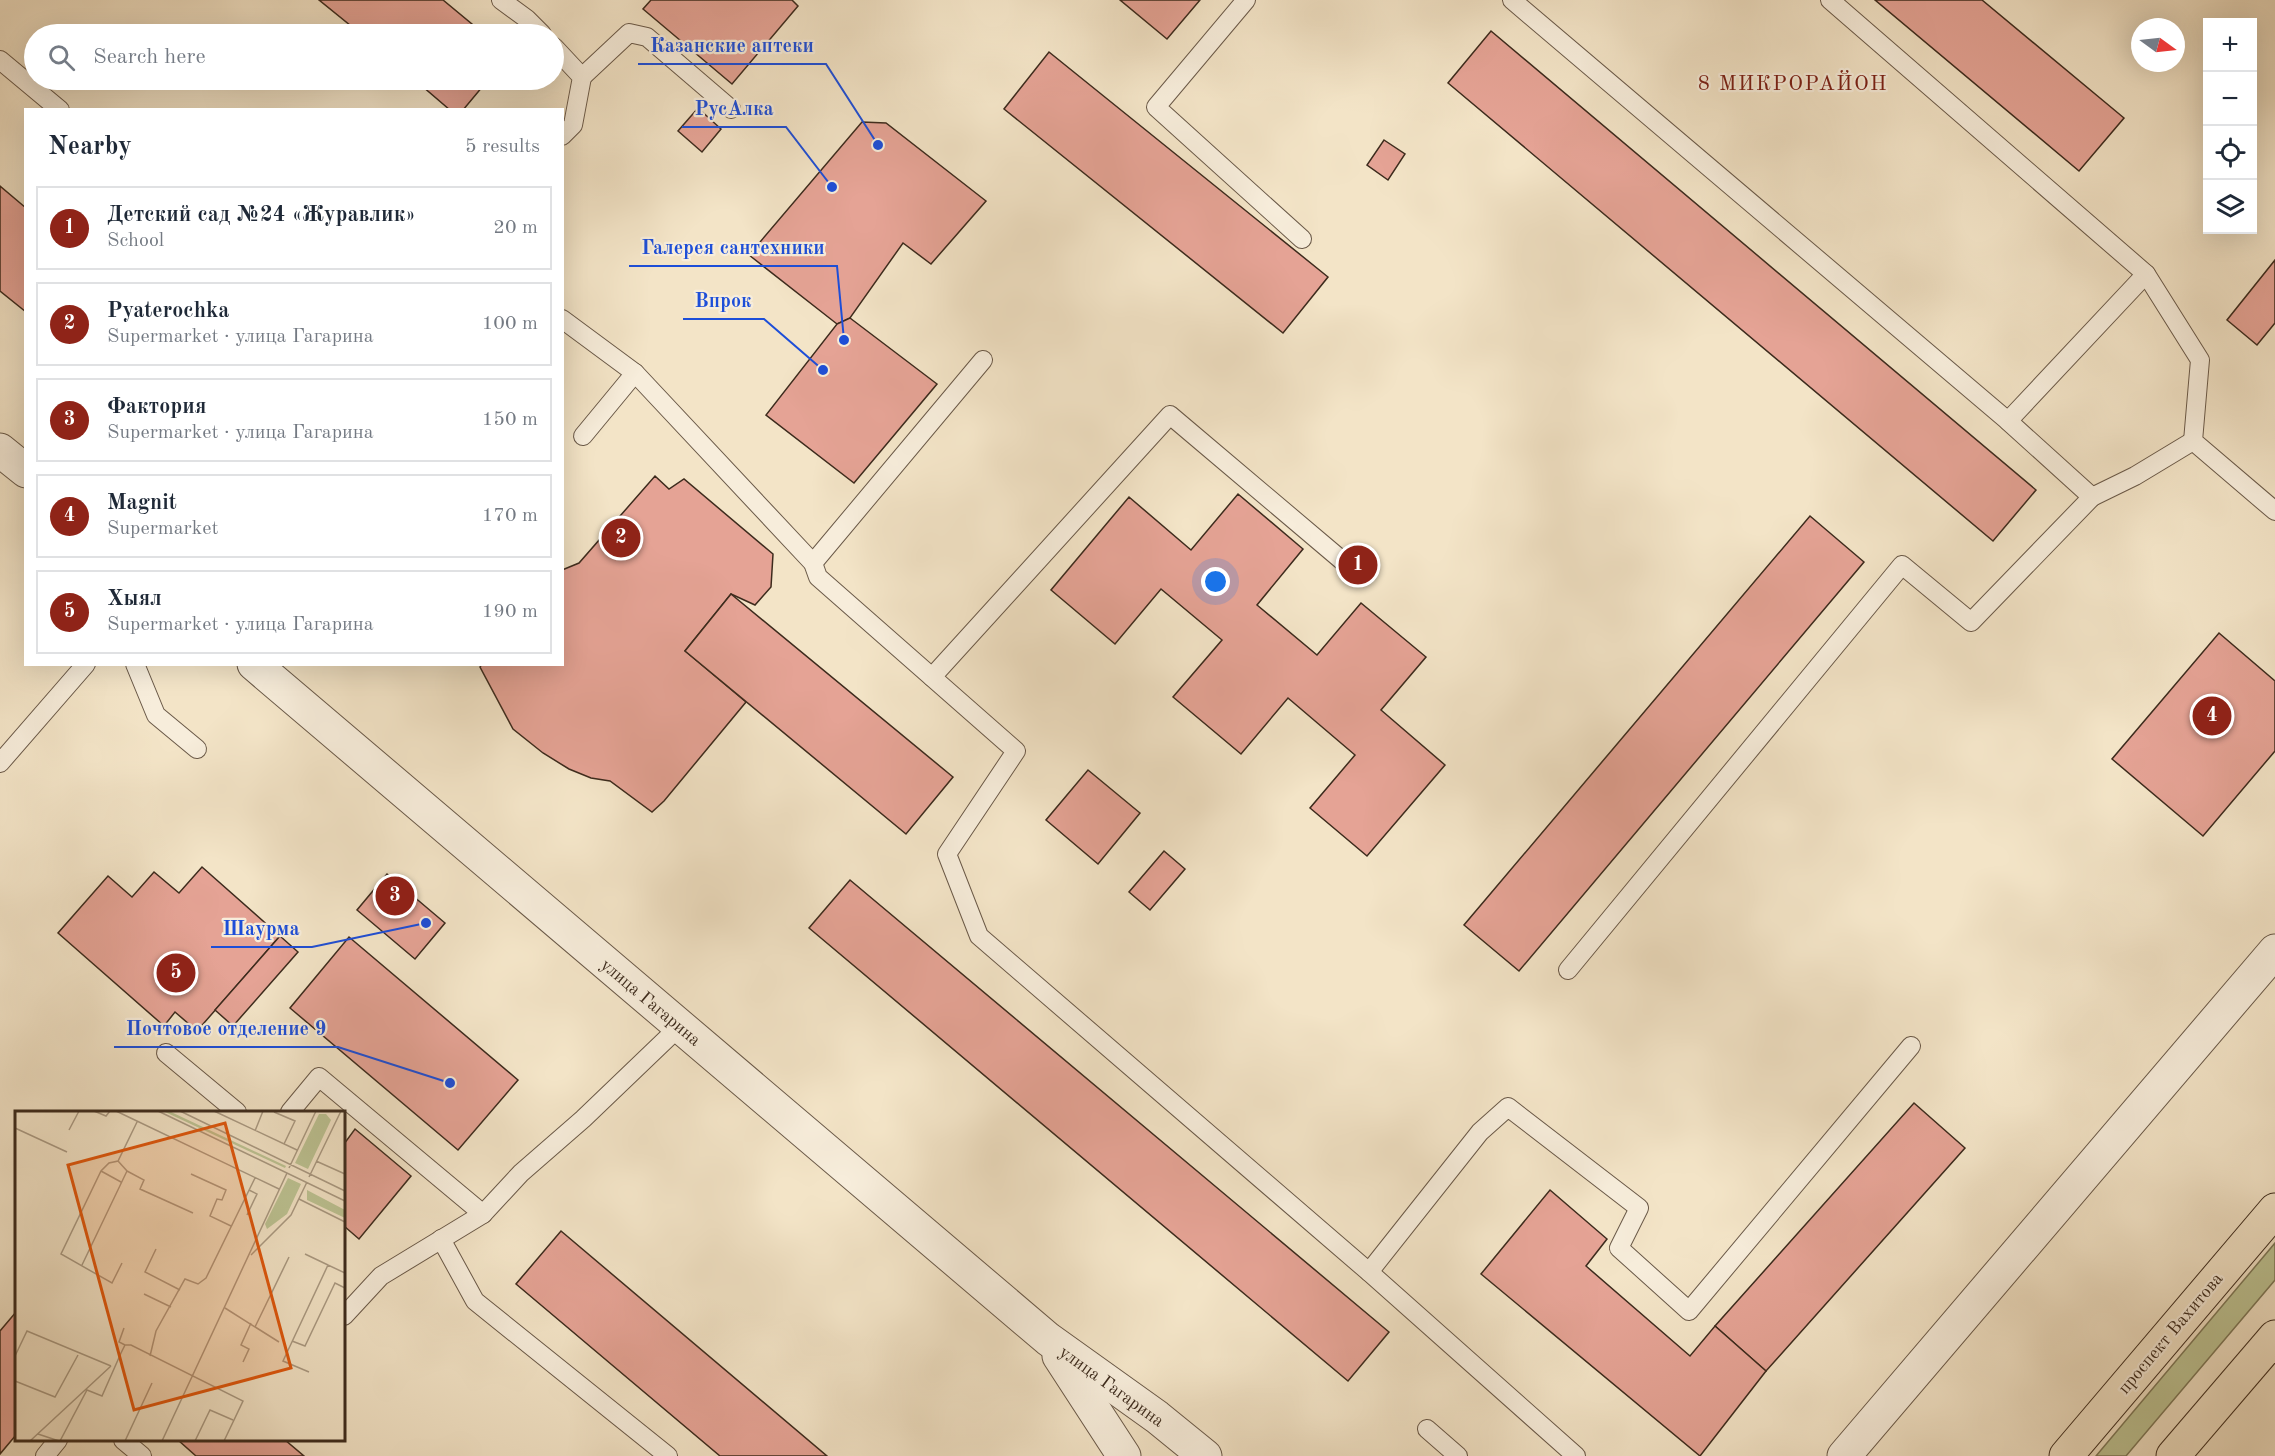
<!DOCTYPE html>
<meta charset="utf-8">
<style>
:root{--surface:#fff;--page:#f2f2f3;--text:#1f2937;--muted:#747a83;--line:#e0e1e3;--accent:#8f2418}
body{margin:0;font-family:"Old Standard TT",serif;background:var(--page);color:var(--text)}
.controls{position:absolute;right:18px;top:18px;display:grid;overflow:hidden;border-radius:0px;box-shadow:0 6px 24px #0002}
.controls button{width:54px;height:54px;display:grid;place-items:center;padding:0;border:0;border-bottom:2px solid var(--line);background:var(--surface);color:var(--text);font:30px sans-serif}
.compass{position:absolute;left:2131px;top:18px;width:54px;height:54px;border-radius:50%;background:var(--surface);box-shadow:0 6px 24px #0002;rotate:105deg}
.you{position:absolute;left:1216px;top:582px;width:21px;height:21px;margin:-15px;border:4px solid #fff;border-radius:50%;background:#1a73e8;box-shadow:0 0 0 9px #1a73e833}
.badge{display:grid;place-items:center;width:39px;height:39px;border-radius:50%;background:var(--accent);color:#fff;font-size:20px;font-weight:700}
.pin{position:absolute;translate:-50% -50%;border:3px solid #fff;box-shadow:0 2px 6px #0006}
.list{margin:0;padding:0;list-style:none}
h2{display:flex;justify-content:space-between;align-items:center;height:78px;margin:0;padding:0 24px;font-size:26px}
h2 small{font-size:20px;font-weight:400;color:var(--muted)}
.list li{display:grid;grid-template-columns:39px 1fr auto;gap:18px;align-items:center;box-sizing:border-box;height:84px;margin:0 12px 12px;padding:0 12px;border:2px solid var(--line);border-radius:0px}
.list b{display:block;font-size:22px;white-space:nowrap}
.list p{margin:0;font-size:20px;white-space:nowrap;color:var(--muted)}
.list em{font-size:20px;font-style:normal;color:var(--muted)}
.icon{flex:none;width:33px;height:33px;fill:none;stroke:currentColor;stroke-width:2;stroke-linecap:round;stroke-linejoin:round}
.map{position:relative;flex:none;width:2275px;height:1456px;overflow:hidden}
.search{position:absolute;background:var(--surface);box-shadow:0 6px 24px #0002;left:24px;top:24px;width:540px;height:66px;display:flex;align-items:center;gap:15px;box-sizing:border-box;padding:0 21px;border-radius:33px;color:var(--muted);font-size:22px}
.panel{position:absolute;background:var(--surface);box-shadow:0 6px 24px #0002;left:24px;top:108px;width:540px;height:558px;border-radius:0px}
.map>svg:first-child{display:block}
.green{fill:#bdc494;stroke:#7d7858;stroke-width:1.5}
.building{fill:#e5a395;stroke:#3d2b1d;stroke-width:1.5}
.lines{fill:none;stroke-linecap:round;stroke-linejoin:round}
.service-casing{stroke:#6a5948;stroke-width:20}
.minor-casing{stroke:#6a5948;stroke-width:35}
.tertiary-casing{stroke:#6a5948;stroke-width:35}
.primary-casing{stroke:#3d2b1d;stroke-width:35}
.service{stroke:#f7eddb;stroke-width:18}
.minor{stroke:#f7eddb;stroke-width:33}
.tertiary{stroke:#f7eddb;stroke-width:33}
.primary{stroke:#f3e4c7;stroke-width:33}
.labels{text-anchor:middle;stroke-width:4.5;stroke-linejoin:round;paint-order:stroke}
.street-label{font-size:18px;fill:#3d2b1d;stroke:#f7eddb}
.quarter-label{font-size:21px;letter-spacing:1.5px;fill:#7a1f14;stroke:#f7eddb}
.inset-road{fill:none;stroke:#aa9a83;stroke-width:1.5}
.view{fill:#df570d;fill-opacity:0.15;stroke:#df570d;stroke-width:3}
.inset-edge{fill:none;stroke:#3d2b1d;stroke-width:3}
.leader{fill:none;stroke:#1d4ed8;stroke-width:2}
.callout-dot{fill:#1d4ed8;stroke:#f7eddb;stroke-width:2}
.callout-label{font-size:20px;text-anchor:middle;font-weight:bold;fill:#1d4ed8;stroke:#f7eddb;stroke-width:4.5;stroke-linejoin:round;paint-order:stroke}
</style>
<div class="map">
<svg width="2275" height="1456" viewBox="0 0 2275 1456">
<rect width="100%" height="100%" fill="#f3e4c7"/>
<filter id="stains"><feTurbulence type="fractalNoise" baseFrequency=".00333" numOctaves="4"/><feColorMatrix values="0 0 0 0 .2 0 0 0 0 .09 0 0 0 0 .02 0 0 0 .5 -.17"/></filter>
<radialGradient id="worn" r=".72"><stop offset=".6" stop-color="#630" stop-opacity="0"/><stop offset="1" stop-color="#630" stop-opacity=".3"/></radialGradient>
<polygon class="green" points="2275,1243 2275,1280 2126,1456 2096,1456"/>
<g class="building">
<polygon points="319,0 443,0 484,34 361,34"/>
<polygon points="651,0 792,0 798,6 732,84 643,9"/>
<polygon points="1120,0 1200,0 1167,39"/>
<polygon points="1875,0 1982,0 2124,118 2079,171"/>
<polygon points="1491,31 2036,490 1993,541 1448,83"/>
<polygon points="1049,52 1328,277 1283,333 1004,109"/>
<polygon points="415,80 488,80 463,110 450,110"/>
<polygon points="698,108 721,129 702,152 678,131"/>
<polygon points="862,122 886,123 986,201 931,264 903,243 850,318 837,324 749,255"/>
<polygon points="1384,140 1405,154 1388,180 1367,165"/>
<polygon points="0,186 26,208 26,312 0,291"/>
<polygon points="2275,260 2275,323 2257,345 2227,320"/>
<polygon points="850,318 937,384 854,483 766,415 837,324"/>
<polygon points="655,476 669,489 684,479 773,554 771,587 755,605 731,594 685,651 746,702 664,801 652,812 610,781 591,778 569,769 543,753 513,729 480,667 482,664 562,664 562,570 579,563"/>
<polygon points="1238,494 1303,549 1257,605 1317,655 1361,603 1426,657 1381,710 1445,765 1367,856 1310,808 1355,755 1288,698 1241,754 1173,697 1222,640 1161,589 1115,644 1051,590 1129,497 1191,550"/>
<polygon points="1810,516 1864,562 1519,971 1464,925"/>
<polygon points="731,594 953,777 906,834 685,651"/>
<polygon points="2219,633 2275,681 2275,751 2203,836 2112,759"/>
<polygon points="1088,770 1140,813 1098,864 1046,820"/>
<polygon points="1164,851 1185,869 1150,910 1129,892"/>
<polygon points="202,867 280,936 197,1031 175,1012 164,1026 58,933 108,876 132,897 154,872 179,893"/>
<polygon points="387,874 445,923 415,959 357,910"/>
<polygon points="850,880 1389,1332 1348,1381 809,928"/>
<polygon points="280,936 298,952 233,1026 215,1010"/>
<polygon points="349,937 518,1080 458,1150 290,1008"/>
<polygon points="1914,1103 1965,1148 1766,1371 1715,1326"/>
<polygon points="355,1129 411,1176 359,1239 344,1226 344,1144"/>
<polygon points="1550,1190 1607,1239 1586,1266 1690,1356 1715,1326 1766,1371 1700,1456 1481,1274"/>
<polygon points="561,1231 827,1456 720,1456 516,1284"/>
<polygon points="16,1312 16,1435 0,1454 0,1331"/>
<polygon points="178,1440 285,1440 304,1456 196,1456"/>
</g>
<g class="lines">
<defs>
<g id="service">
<polyline points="501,0 527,19 542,34"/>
<polyline points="1246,0 1156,107 1302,239"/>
<polyline points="1512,0 2008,421 2092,497 2135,476 2193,441"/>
<polyline points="1830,0 2146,274 2200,360 2193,441 2275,511"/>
<polyline points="554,47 582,77 573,125 562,136"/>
<polyline points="0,60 60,110"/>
<polyline points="582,77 629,33 647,37 731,109"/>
<polyline points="562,319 635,373 813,563 818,577 1016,751 947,854 979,936 1369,1272 1576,1456"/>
<polyline points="2008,421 2146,274"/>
<polyline points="583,436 635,373"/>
<polyline points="813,563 983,360"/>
<polyline points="135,664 156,715 197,749"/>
<polyline points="932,677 1170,415 1345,563"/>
<polyline points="0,763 86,664"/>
<polyline points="1568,970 1902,565 1971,622 2092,497"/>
<polyline points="166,1053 237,1112"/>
<polyline points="290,1112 319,1077 483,1214"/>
<polyline points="441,1239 475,1301 668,1456"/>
<polyline points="1369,1272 1480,1132 1508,1107 1639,1208 1619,1248 1689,1311 1911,1046"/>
<polyline points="344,1316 381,1276 483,1214 521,1173 583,1119 680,1026"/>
<polyline points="1427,1429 1458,1456"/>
<polyline points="123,1440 142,1456"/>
<polyline points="45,1456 58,1440"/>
</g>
<polyline id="minor" points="1844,1456 2275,951"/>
<g id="tertiary">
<polyline points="0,450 26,471"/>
<polyline points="254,664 1048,1339 1157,1417 1205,1456"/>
<polyline points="1059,1356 1124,1456"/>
</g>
<g id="primary">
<polyline points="2066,1456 2275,1210"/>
<polyline points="2173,1456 2275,1337"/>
</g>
</defs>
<use href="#service" class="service-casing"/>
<use href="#minor" class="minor-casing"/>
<use href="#tertiary" class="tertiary-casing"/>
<use href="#primary" class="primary-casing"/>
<use href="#service" class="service"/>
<use href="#minor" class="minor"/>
<use href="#tertiary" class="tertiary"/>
<use href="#primary" class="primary"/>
</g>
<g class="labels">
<g class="street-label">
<text transform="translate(651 1002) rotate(40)" y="6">улица Гагарина</text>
<text transform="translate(2170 1333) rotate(-50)" y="6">проспект Вахитова</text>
<text transform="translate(1112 1386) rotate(36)" y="6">улица Гагарина</text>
</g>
<g class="quarter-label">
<text x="1793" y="90">8 МИКРОРАЙОН</text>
</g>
</g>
<g transform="translate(15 1111)">
<rect width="330" height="330" fill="#f3e4c7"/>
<path d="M148 0H154L271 55 270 57ZM304 3H311L316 9 293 58 280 52ZM273 67 286 73 272 103 252 118 250 113ZM292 79 330 99V107L292 89Z" fill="#bdc494"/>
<path class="inset-road" d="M79 0 91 5 95 0M101 0 264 78M143 0 330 90M165 0 330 80M199 0 282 39M259 1 280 10 269 33M0 17 52 41M54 19 64 0M240 20 248 0M301 50 330 63M274 57 301 0M86 60 106 71M112 60 129 69 125 78 178 102M176 63 211 79 207 89 202 88 195 105 216 115M294 66 326 0M284 88 330 111M232 104 242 83 234 79M141 138 130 161 165 179M290 143 313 154M236 144 276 104 292 71M107 152 97 172 46 143 86 60 94 52 103 50 122 11M67 154 112 60 103 50M129 183 156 196M210 197 264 231M240 216 274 146M109 217 104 231 110 234M277 230 290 235 320 172 330 177M0 245 12 220 96 255M135 245 141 220 170 168 183 173 191 167 240 67M228 251 234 238 226 234 236 212M294 261 268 250 313 154 330 162M0 270 40 286 63 244M23 323 44 330M15 330 96 255M45 330 72 279 87 285 106 242 110 234H116L228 290 209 330M110 330 137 272M147 330 272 62M180 330 195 299 218 309"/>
<path class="view" d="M210 12 276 257 119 299 53 54Z"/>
<rect width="330" height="330" class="inset-edge"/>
</g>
<path class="leader" d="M878 145L826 64H638M832 187L786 127H682M844 340L837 266H629M823 370L764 319H683M426 923L312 947H211M450 1083L338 1047H114"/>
<g class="callout-dot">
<circle cx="878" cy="145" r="6"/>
<circle cx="832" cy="187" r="6"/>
<circle cx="844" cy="340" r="6"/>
<circle cx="823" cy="370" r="6"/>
<circle cx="426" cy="923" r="6"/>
<circle cx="450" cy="1083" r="6"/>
</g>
<g class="callout-label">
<text x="732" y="52">Казанские аптеки</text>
<text x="734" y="115">РусАлка</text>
<text x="733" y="254">Галерея сантехники</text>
<text x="723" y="307">Впрок</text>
<text x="261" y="935">Шаурма</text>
<text x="226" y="1035">Почтовое отделение 9</text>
</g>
<rect width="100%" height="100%" filter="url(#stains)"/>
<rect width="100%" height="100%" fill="url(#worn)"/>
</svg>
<div class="controls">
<button>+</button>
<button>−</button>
<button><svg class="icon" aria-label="locate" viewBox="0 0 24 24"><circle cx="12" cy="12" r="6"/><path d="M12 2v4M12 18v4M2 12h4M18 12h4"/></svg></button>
<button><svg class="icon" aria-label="layers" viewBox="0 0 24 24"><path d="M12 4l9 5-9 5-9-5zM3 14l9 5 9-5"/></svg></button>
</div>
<svg class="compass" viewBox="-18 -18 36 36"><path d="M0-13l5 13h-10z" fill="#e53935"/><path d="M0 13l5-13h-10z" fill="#747a83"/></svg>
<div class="you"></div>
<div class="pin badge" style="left:1358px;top:565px">1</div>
<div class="pin badge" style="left:621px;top:538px">2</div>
<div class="pin badge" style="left:395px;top:896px">3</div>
<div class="pin badge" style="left:2212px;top:716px">4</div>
<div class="pin badge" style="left:176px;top:973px">5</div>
<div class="search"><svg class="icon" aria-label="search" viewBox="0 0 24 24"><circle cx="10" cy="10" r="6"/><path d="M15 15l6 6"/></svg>Search here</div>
<section class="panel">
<h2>Nearby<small>5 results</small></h2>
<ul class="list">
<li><span class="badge">1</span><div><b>Детский сад №24 «Журавлик»</b><p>School</p></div><em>20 m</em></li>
<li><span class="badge">2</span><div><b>Pyaterochka</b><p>Supermarket · улица Гагарина</p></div><em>100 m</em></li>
<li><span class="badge">3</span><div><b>Фактория</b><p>Supermarket · улица Гагарина</p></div><em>150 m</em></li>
<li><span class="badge">4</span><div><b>Magnit</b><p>Supermarket</p></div><em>170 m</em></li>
<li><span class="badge">5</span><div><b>Хыял</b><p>Supermarket · улица Гагарина</p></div><em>190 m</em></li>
</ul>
</section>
</div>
